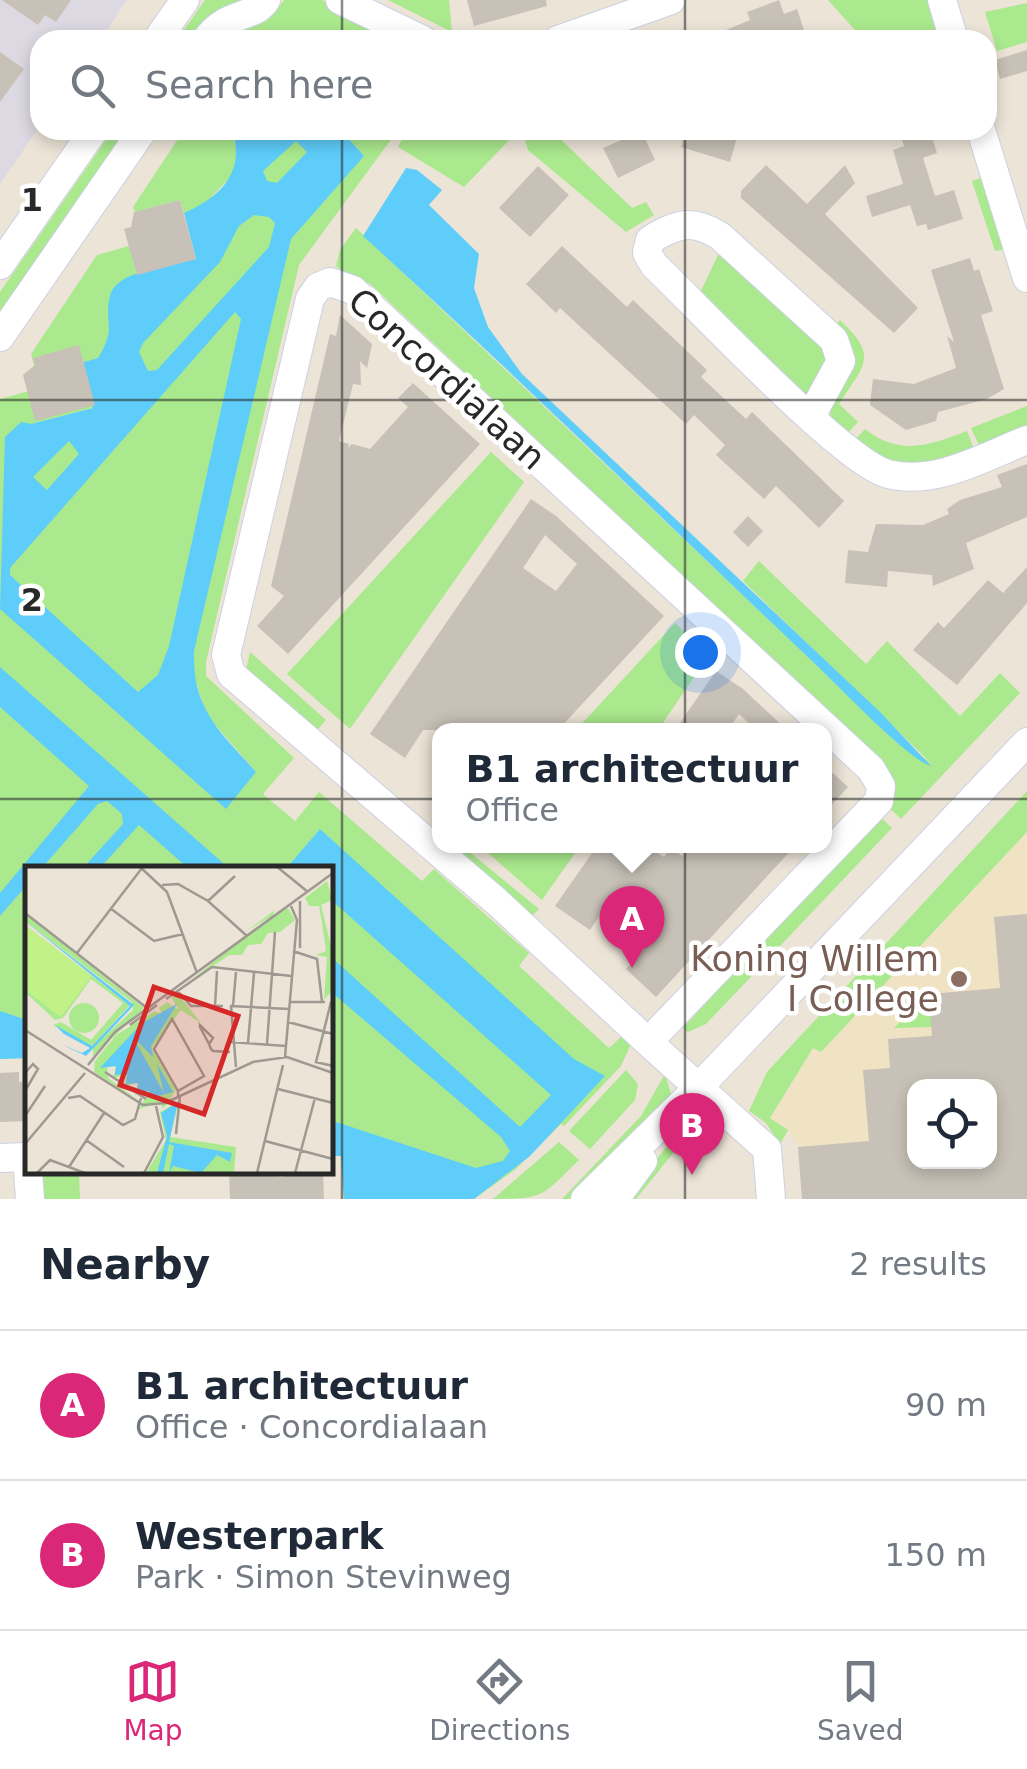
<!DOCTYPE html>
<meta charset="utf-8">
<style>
:root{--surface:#fff;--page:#f2f2f3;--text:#1f2937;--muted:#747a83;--line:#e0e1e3;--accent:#db2777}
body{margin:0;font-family:"DejaVu Sans",sans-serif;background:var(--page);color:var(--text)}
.controls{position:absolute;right:30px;bottom:30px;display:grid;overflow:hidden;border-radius:20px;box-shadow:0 5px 15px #0003}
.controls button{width:90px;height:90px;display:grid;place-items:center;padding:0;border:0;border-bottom:2px solid var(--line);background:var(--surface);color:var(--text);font:50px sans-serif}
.you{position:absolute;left:700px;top:652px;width:35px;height:35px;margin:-25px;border:8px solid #fff;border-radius:50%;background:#1a73e8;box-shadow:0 0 0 15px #1a73e833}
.badge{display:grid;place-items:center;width:65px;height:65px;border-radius:50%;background:var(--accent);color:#fff;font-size:32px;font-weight:700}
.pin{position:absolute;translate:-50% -82px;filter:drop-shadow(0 2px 5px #0008)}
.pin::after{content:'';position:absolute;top:52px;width:35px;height:30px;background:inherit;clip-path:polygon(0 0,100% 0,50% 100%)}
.popup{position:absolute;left:432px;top:723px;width:400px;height:130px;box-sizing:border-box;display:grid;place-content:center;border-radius:20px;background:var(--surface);filter:drop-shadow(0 2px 8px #0005);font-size:32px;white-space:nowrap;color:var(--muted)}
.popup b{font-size:38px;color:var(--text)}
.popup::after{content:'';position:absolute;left:50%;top:100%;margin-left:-20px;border:20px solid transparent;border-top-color:var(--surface)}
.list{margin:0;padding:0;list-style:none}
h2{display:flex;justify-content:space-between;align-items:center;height:130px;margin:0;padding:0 40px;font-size:42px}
h2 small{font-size:32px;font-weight:400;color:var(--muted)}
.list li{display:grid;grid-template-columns:65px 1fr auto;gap:30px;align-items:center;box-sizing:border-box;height:150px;padding:0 40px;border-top:2px solid var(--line)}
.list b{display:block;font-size:38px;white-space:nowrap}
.list p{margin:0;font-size:32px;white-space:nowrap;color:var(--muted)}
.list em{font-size:32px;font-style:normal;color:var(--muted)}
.icon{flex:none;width:55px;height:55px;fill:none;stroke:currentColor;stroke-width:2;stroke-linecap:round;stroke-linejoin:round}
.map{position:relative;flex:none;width:1027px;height:1199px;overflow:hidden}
.search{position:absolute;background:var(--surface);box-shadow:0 5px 15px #0003;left:30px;right:30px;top:30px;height:110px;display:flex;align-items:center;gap:25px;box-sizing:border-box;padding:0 35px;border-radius:30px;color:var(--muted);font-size:38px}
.sheet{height:430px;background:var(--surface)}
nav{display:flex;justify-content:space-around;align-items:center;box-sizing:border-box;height:140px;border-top:2px solid var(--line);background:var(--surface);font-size:28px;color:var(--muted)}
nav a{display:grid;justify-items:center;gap:5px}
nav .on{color:var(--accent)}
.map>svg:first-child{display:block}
.industrial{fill:#dcd9e3}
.education{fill:#f0e3c4;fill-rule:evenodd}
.green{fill:#aae98d;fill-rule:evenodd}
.water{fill:#5ecdfa;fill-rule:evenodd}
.building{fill:#c7c1b7;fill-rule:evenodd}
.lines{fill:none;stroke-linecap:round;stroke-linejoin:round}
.minor-casing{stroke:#ccd0e3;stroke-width:30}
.minor{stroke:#fff;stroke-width:28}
.grid{fill:none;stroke:#282828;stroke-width:2.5;stroke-opacity:0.55}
.education-dot{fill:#8d6e63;stroke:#fff;stroke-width:4}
.labels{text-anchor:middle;stroke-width:9;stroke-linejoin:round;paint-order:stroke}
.street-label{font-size:35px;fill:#282828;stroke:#fff}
.education-label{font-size:35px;fill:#785e54;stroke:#fff;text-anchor:end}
.inset-road{fill:none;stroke:#9e9991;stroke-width:2.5}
.view{fill:#d62828;fill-opacity:0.15;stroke:#d62828;stroke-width:5}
.inset-edge{fill:none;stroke:#282828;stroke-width:5}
.grid-label{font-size:32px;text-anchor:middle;font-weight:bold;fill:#282828;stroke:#fff;stroke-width:9;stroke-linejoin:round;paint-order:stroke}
</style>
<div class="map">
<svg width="1027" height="1199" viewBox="0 0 1027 1199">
<rect width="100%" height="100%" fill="#ece4d7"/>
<polygon class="industrial" points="0,0 127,0 100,40 40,40 40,126 0,184"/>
<path class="education" d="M1027 832V1199H802L798 1147 788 1130 770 1118 814 1048 822 1052ZM914 1086H990V1162H914Z"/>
<g class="green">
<polygon points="205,0 251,0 197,40 177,40"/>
<polygon points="284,0 322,0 401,40 226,38 267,21"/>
<polygon points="388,0 449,0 452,32"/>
<polygon points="828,0 928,0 940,40 864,40"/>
<polygon points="1027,3 1027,42 997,51 985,12"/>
<polygon points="113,130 134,130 0,324 0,292"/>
<path d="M184 130H238L233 134 238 156 309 130 364 156 341 130H398L299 265 206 662V676L294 758 263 794 295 821 319 792 422 881 434 869 529 953 519 966 609 1048 622 1036 631 1044 621 1066 564 1126 561 1124 516 1169 474 1199H344L341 1156H330V869H28L27 1058 0 1059V399L40 388 31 354 97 255 129 246 137 275 128 277 110 296 111 325 207 273 234 173 205 204 184 213 180 200 135 212 133 207ZM102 352 104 428 31 424 93 408ZM192 667 205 713 256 772 201 741ZM320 830 536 1025V1026L314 836Z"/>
<polygon points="407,130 519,130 464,187 398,147"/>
<polygon points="522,130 551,130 632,208 646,202 654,215 626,232 528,150"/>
<polygon points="983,177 1006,249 995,251 972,181"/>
<polygon points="356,228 865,711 932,764 743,581 759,561 866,664 887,641 960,716 1000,673 1020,693 901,819 885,804 868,747 751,638 688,592 687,580 369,283 357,284 336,266 340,250"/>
<polygon points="725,253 831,349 810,405 700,293 718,255"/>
<path d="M840 320C879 357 865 364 839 404L858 422 847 434 830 423 834 327Z"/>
<polygon points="1027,406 1027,428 980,447 971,428"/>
<path d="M865 429C899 456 929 446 967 431L974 449C917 474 906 472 855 440Z"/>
<polygon points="491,452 524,482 350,729 287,674"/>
<polygon points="675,623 709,655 658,730 576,730"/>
<polygon points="250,652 326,720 313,735 245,674"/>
<polygon points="1027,791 1027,832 821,1052 813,1048 770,1118 788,1130 780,1144 766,1123 749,1111 767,1072"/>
<polygon points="878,815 892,828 706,1024 688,1032 683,1028"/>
<polygon points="462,846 539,909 525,923 452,857"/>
<polygon points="480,846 580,846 542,900"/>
<polygon points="929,994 932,1027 894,1028"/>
<polygon points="626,1070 638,1084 635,1100 590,1149 569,1131"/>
<polygon points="665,1074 672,1097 574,1199 562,1199 641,1116"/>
<polygon points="691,1116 717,1116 686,1137 636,1199 625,1199"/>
<path d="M559 1142 579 1160C542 1196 545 1199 493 1199Z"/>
<polygon points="39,1172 79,1172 80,1199 42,1199"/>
</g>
<g class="water">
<path d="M238 130H341L364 156 291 239 194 651C192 710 220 731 256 772L226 809 0 609 5 437 21 422 31 424 93 408 81 363 98 358C118 325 103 325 110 296 116 270 174 265 196 259L184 213C219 198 245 173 233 133ZM296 141 307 152 277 183 267 181 263 171ZM254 215 269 217 275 223 269 247 157 370 148 371 139 352 143 343 220 262 239 226ZM235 312 241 319 169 646 158 675 138 692 10 575V568ZM69 441 79 454 47 490 33 477Z"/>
<path d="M406 168 417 170 442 190 429 205 479 254 474 288 488 327 522 374 880 712 931 766C907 759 835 682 812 661 662 519 515 374 363 236Z"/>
<polygon points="0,667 215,856 230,869 189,869 139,825 99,869 82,869 123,824 122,814 107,801 98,804 41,869 28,869 27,885 0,916 0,893 89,786 0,707"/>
<polygon points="320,829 574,1059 605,1076 530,1156 474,1199 344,1199 341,1156 330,1156 330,1120 476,1168 503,1161 510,1151 501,1137 330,991 330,956 520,1127 551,1095 330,899 330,869 296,869 290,864"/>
<polygon points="0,1011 27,1020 27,1058 0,1059"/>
</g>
<g class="building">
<polygon points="2,0 71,0 56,22 45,15 38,25"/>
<polygon points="467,0 546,0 547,6 474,26"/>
<polygon points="779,0 784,14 797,9 806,36 793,40 702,40 750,20 747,12"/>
<polygon points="1027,50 1027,71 1000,79 995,60"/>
<polygon points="0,52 24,69 0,102"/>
<polygon points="623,130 641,130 655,160 618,178 603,148 626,138"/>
<polygon points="686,130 739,130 730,162 681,147"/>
<polygon points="899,130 926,130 932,137 937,153 923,158 935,196 954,190 963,219 928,230 926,224 917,226 910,205 872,217 866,196 903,184 893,150 904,146"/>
<polygon points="766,165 807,204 845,165 855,183 825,214 918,308 894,333 741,198 741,191"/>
<polygon points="538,166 569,195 530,237 499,208"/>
<polygon points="180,200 196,259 137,275 124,229 131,227 134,212"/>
<polygon points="562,246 627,307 633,300 707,370 701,377 746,419 752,412 844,501 819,528 776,486 764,499 716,455 725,445 694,415 686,424 560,308 556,313 526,284"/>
<polygon points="970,258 974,271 979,269 993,311 981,315 1004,389 987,399 938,412 936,421 906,430 870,405 873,379 914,384 956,368 947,336 954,342 931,270"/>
<polygon points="340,315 372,344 367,368 360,361 361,385 353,384 339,441 349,444 348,448 352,444 370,449 408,407 398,398 413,383 480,444 288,654 257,626 284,596 271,586 330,334 336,336"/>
<polygon points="79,345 95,405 35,421 23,375 35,365 33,358"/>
<polygon points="1027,464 1027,517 966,543 974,569 933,586 932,575 888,571 887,587 845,583 848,550 868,552 876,524 923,525 949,514 947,509 960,500 1002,487 997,475"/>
<path d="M531 499 556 516 664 616 558 730H423L405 758 370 734ZM545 535 577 564 556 591 523 568Z"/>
<polygon points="748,516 763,531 748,547 733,532"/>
<polygon points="1027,567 1027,603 957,685 913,650 938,622 944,628 988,580 1003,593"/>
<polygon points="716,671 743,689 787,730 756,730 739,714 728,730 675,730"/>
<polygon points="824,765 848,787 824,813"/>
<polygon points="597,846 646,846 664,857 671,848 682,856 690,846 795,846 656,997 626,969 660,931 613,896 590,930 555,906"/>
<path d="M1027 914V1199H802L798 1147 869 1141 863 1070 890 1068 888 1039 932 1036 929 994 1000 988 994 917ZM914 1086H990V1162H914Z"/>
<polygon points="19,1072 19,1082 28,1081 28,1121 0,1122 0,1073"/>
<polygon points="229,1172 284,1177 284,1172 323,1172 324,1199 230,1199"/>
</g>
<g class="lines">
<defs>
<g id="minor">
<polyline points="340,0 423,40"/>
<polyline points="942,0 954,40"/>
<polyline points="157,40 185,0"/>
<path d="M206 40C226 11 254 19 266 0"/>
<polyline points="558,40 671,0"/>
<polyline points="981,130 1027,278"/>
<polyline points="0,265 94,130"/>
<polyline points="0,337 143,130"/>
<path d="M811 416 841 361 834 340 720 236C693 219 677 223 650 240L647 253 654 265C696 305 844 463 888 474 935 486 984 457 1027 440"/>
<polyline points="648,1042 496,901 231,674 226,655 310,299 318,287 330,282 353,290 871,769 881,786 879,801 648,1042 767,1149 771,1199"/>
<polyline points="0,1158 27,1157 28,1166"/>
<polyline points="28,1172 30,1199"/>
<polyline points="585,1199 698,1088 1027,742"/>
<polyline points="615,1199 643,1161"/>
</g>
</defs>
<use href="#minor" class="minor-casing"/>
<use href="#minor" class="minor"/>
</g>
<path class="grid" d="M342 0V40M685 0V40M342 130V1199M685 130V1199M0 400H1027M0 799H1027"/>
<circle class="education-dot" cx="959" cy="979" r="10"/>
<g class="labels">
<g class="street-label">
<text transform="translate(447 379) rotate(42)" y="12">Concordialaan</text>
</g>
<g class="education-label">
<text x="939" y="971">Koning Willem<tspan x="939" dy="40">I College</tspan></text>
</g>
</g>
<g transform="translate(25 866)">
<rect width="308" height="308" fill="#ece4d7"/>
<path d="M302 15 307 34 296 39 307 84V125L299 134 302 91 291 89 301 85 297 57 294 40H284L280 32ZM263 42 270 54 255 66 243 67 236 78 223 79 217 89H204L154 124 246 50 220 66 250 44 248 49ZM0 48 119 142 68 190V181L108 144 107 136 0 55ZM0 59 105 139 68 179H63L28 159 36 156 66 174 98 137 66 113 38 152 30 154 0 126ZM154 129 176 157 156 144 127 182 151 224 142 238 154 232 137 242 136 236 114 243 124 225 110 229 113 217 99 220 102 209 88 212 91 201 82 198 83 212 114 235 69 206 70 195 91 169 130 145 138 149 134 142 142 136 154 144 146 131ZM44 152a15 15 0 1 1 30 0a15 15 0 1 1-30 0ZM154 235 145 271 211 281 209 307H121L141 274 135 246Z" fill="#aae98d"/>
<path d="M0 59 67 110 36 151 0 124Z" fill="#c2f287"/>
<path d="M0 55 109 139 61 190 36 178 57 187 65 182 39 168 30 159 67 180 105 140ZM152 138 126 180 128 191 108 171 139 227 132 198 148 226 125 232 124 225 112 226 113 217 101 218 102 208 90 209 91 200 75 202 117 157ZM153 236 144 276 207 287 205 296 192 289 176 307 148 300 144 307 149 280 144 278 138 307H132L142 270 136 247Z" fill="#5ecdfa"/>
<path class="inset-road" d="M114 0 142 26 172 107M251 0 283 26M137 19 153 18 183 35 222 70M183 35 210 10M85 42 129 75 158 68M0 47 122 142M275 82V35M268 85 292 93 297 136M52 87 117 2M152 124 166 140H198M141 133 187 101 266 110M266 136H300M306 136 291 196 308 200M190 140 192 105M208 140 211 106M263 156 308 168M105 159 132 139M0 164 118 239 140 237 228 196 262 191 308 207M205 176 261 180M223 177 229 107M184 178 188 172 175 159V161L184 178 186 183 188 185 205 186M242 178 250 66M260 191 272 54 266 40M63 199 90 166 308 7M211 201 206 140 264 143M80 206 121 233M0 207 8 198 13 203 0 225M253 223 308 237M153 225 129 183 147 153 179 210 153 225V231M43 232 55 230 98 259 110 253 116 232M0 250 20 220M151 268 155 230M61 274 99 301M240 275 308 293M0 278 60 207M44 301 79 247M12 307 25 294 60 307M119 307 138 271 131 240M232 307 258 199M270 307 290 232"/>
<path class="view" d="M129 121 213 150 179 248 95 219Z"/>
<rect width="308" height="308" class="inset-edge"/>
</g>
<g class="grid-label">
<text x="32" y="211">1</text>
<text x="32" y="611">2</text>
</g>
</svg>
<div class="controls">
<button><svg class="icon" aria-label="locate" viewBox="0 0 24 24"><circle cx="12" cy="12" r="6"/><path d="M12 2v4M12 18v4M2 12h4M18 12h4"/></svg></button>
</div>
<div class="you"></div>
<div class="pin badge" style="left:632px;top:968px">A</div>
<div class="popup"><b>B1 architectuur</b>Office</div>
<div class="pin badge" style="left:692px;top:1175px">B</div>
<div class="search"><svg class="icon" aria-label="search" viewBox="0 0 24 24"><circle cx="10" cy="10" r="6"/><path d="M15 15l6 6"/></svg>Search here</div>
</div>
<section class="sheet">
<h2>Nearby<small>2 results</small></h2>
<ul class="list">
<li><span class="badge">A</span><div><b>B1 architectuur</b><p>Office · Concordialaan</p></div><em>90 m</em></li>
<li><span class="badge">B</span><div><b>Westerpark</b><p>Park · Simon Stevinweg</p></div><em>150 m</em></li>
</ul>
</section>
<nav>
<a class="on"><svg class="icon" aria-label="map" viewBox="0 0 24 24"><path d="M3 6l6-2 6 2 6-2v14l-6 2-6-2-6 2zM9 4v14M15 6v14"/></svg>Map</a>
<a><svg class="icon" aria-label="directions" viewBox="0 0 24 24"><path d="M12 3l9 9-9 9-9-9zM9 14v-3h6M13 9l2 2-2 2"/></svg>Directions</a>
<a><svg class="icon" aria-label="saved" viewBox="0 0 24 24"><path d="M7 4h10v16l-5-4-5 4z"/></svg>Saved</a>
</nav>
